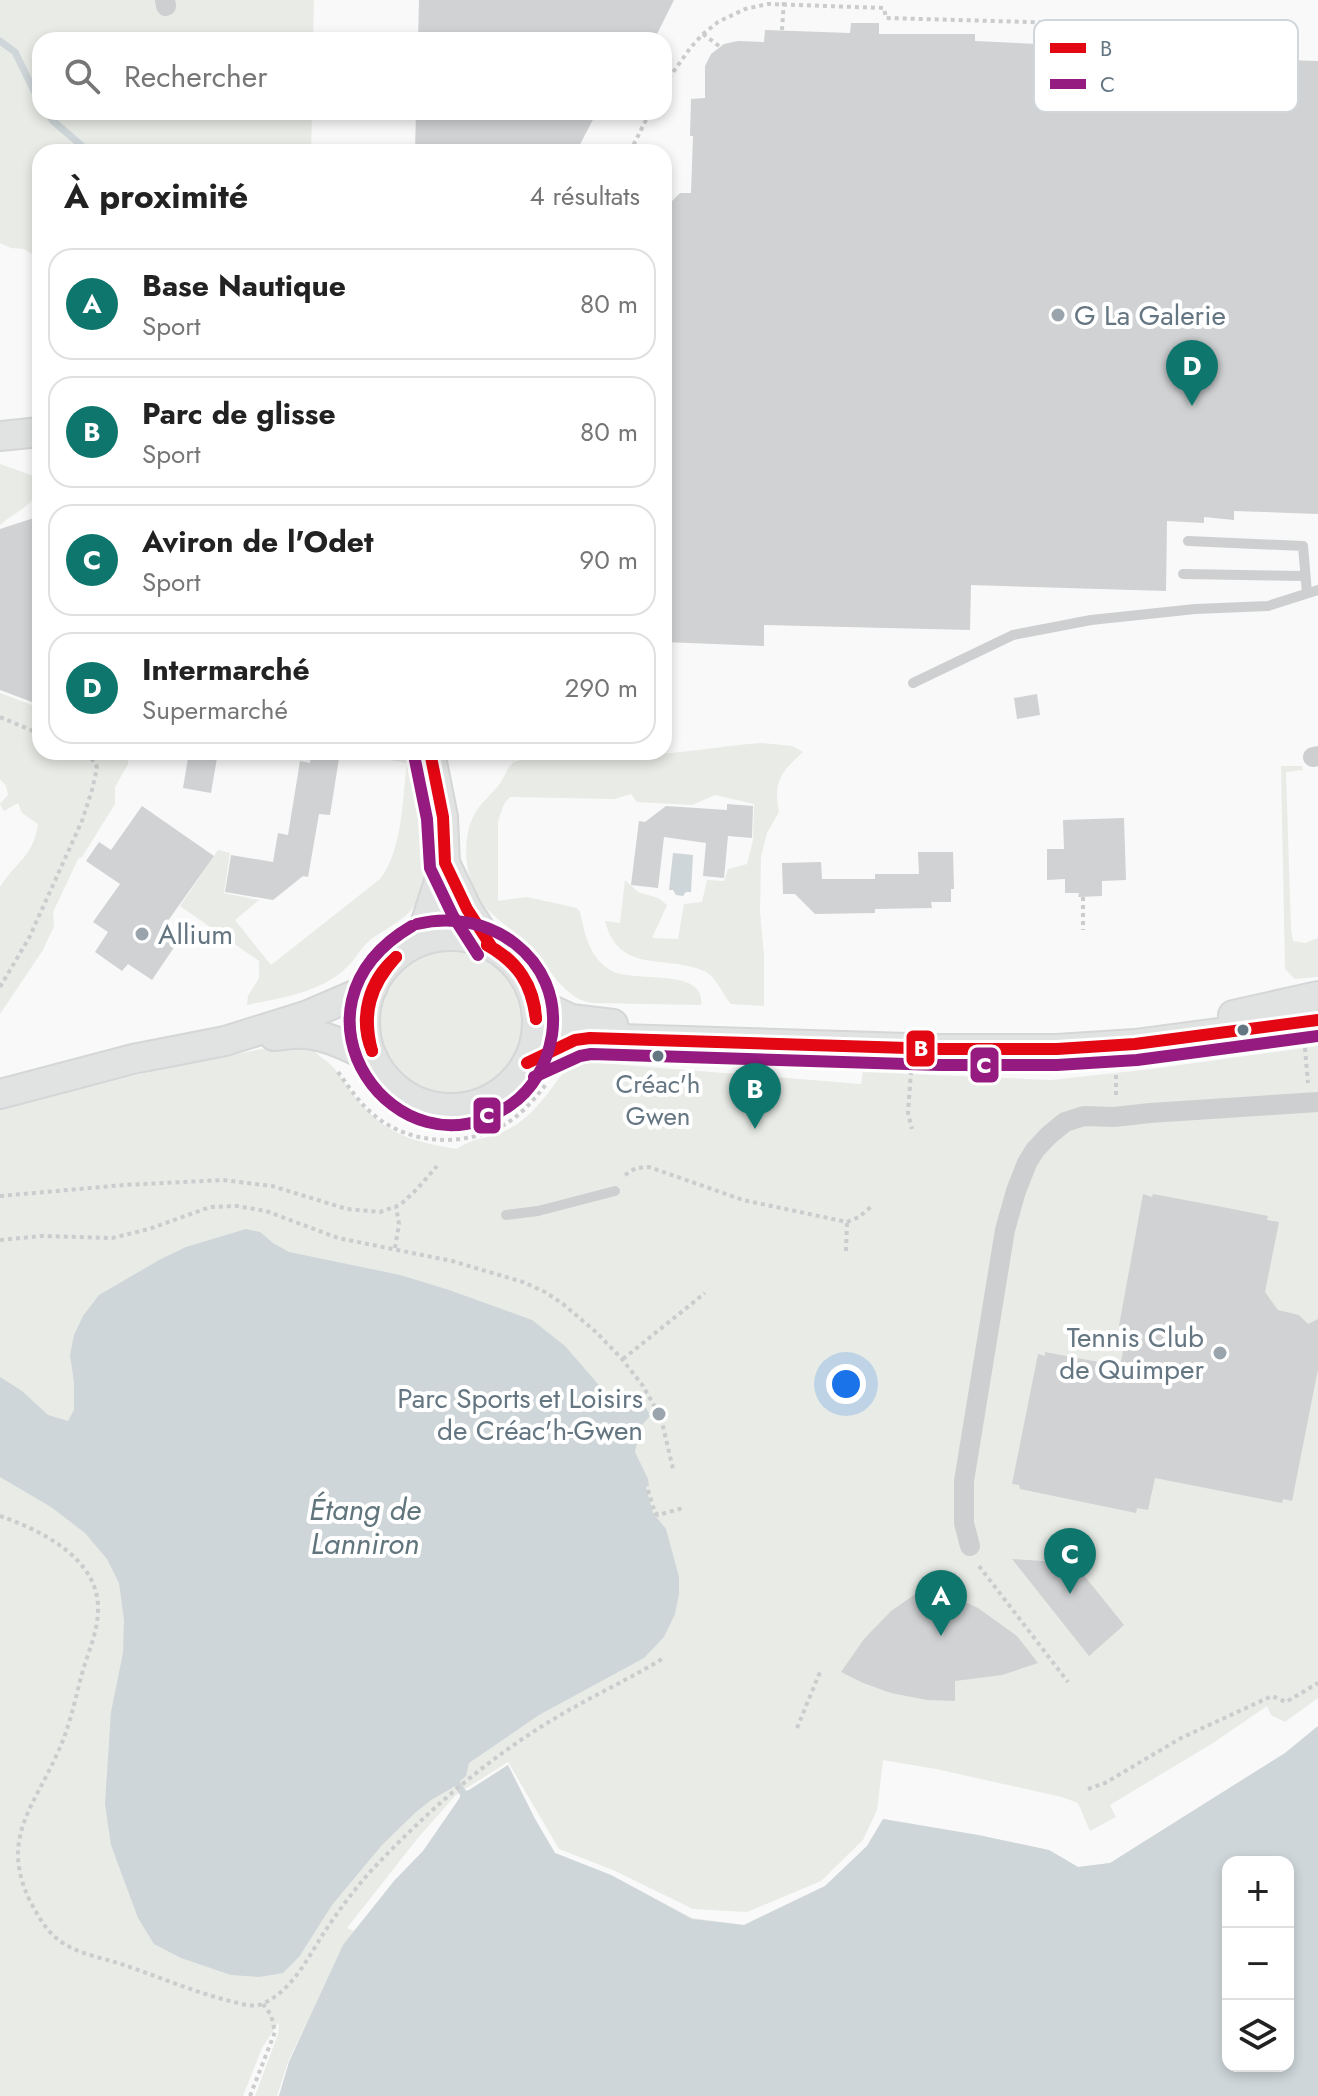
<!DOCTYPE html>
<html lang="fr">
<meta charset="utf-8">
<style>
:root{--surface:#fff;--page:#f6f6f6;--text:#222;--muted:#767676;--line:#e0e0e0;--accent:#0f766e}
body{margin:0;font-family:Jost,sans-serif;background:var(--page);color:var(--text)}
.controls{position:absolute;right:24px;bottom:24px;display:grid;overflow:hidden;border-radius:16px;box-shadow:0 4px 12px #0003}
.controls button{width:72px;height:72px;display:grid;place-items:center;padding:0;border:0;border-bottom:2px solid var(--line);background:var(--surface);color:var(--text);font:40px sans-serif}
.you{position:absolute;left:846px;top:1384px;width:28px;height:28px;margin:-20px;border:6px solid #fff;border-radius:50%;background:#1a73e8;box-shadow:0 0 0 12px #1a73e833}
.badge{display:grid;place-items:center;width:52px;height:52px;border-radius:50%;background:var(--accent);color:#fff;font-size:26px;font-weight:700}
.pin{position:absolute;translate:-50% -66px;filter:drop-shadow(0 2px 4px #0008)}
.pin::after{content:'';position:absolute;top:42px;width:28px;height:24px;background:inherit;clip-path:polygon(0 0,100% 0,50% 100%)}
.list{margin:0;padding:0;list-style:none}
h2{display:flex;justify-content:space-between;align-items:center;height:104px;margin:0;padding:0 32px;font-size:34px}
h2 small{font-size:26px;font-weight:400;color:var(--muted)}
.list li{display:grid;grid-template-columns:52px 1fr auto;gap:24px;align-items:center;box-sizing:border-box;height:112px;margin:0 16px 16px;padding:0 16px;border:2px solid var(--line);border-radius:24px}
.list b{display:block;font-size:30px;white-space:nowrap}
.list p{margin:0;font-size:26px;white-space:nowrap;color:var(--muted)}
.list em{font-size:26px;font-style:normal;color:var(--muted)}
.icon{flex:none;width:44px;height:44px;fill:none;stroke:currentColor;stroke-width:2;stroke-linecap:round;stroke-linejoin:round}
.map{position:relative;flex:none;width:1318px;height:2096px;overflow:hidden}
.search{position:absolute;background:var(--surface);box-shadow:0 4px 12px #0003;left:32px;top:32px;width:640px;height:88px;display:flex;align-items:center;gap:20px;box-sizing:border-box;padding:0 28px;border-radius:24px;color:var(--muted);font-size:30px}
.panel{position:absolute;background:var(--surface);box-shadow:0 4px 12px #0003;left:32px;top:144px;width:640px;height:616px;border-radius:24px}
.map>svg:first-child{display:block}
.green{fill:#e8ebe6;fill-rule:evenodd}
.water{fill:#ced6d9;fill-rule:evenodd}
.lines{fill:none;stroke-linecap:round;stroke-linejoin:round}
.stream{stroke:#ced6d9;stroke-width:7}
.building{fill:#d0d2d3}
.secondary-casing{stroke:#d5d6d7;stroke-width:32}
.path{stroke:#cbcccd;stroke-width:4;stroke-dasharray:4 4;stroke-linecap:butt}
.lane{stroke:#cecfd0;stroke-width:10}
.street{stroke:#cecfd0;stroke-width:20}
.secondary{stroke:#e1e2e2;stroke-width:28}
.bus-1-casing{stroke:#fff;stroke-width:18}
.bus-2-casing{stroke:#fff;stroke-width:18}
.bus-1{stroke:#e30613;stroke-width:12}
.bus-2{stroke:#951b81;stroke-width:12}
.poi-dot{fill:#99a4ac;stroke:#fff;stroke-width:3}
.bus-dot{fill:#657683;stroke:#fff;stroke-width:3}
.labels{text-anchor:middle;stroke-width:8;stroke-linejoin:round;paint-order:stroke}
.bus-label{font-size:26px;fill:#657683;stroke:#fff}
.poi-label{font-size:28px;fill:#657683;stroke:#fff;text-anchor:start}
.water-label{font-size:30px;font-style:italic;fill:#60757c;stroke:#fff}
.key{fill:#fff;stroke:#d1d6da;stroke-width:2}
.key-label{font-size:22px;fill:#657683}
.line-badge{stroke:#fff;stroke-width:3}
.badge-label{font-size:22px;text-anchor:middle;font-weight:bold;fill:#fff}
</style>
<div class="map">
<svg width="1318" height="2096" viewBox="0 0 1318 2096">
<rect width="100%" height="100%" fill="#f9f9f9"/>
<g class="green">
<polygon points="0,0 314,0 313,40 40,40 40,112 312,112 311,152 40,152 40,259 24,249 11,248 0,243"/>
<path d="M0 464 34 476V498C24 510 11 515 0 525Z"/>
<path d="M0 693 40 708V752H128V764L115 787V804L82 857 78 859 53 912 54 926 43 950 0 1014V887C16 861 33 858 38 824L22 813 18 803 4 811 0 804 8 795 6 786 0 779Z"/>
<path d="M762 743 792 746 803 752C781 772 773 781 779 812L767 833 761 857 760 912 764 956V1006L731 1004C722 994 716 976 704 971 665 954 619 975 605 921L620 923 625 880 638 892 658 898 667 905 652 938 678 939 684 904 702 902 707 880 724 881 728 869 747 864 753 840 754 804 715 795 692 805 637 802 631 794 615 799 510 797 504 804 498 821V901L527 897 577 908 580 912C585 935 589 958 612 971 634 983 707 967 701 1005L592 1003C562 998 550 967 531 947 515 929 490 918 478 897 464 873 461 834 477 810 484 800 494 792 501 782 505 776 507 767 514 762 519 760 527 759 532 757 566 748 600 757 635 756 677 754 720 746 762 743Z"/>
<path d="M392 752H410C423 785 434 872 416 903 406 921 383 929 368 942 359 950 354 962 344 970 318 993 280 998 247 1005L248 996 259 978V961L180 906 218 850 230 853 224 893 259 900 235 920 271 965 380 879C403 849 402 800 407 763L390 760Z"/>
<polygon points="1281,766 1302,766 1303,770 1286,772 1291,929 1293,941 1305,943 1318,938 1318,977 1295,979 1285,969"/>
<circle cx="450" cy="1023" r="72"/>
<path d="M296 1043 312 1046C316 1056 326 1059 333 1067 343 1078 349 1091 359 1102 389 1136 415 1142 457 1149 473 1137 493 1138 509 1129 535 1115 552 1087 569 1065L575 1061 861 1084 863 1072 1051 1080 1152 1069 1318 1046V1698L1285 1722 1271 1715 1267 1706 1213 1743 1110 1805 1116 1817 1090 1831 1078 1803 1062 1797 936 1769 883 1760 877 1810 863 1840 821 1881 747 1912 693 1909 613 1870 559 1849 508 1762 462 1791 469 1790 508 1765 535 1819 555 1853 611 1875 692 1918 744 1925 825 1886 867 1846 883 1819 978 1835 1049 1850 1078 1867 1110 1863 1285 1753 1318 1726V2096H279L289 2062 308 2019 288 2062 277 2096H255L278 2034 279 2022 262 2048 243 2096H0V1110C97 1083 196 1060 296 1043ZM462 1792 459 1799 423 1851 394 1881 354 1931 347 1928 417 1839 456 1795ZM1228 1862H1288V2066H1228Z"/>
</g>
<g class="water">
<polygon points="673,853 693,855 691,892 686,892 683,896 676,895 673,890 669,890"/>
<path d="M246 1229 260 1232 273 1243 289 1252 400 1275 449 1290 532 1320 565 1346 598 1384 616 1412C631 1403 642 1394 650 1416L640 1427 635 1452 648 1479 649 1486 646 1487 653 1513 666 1529 679 1577V1594L675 1614 664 1637 644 1658 539 1715 469 1763 466 1776 452 1788 431 1800 416 1812 382 1845 332 1905 299 1957 283 1973 259 1977 231 1975 181 1958 154 1944 138 1918 111 1845 105 1804 111 1712 123 1653 124 1620 119 1583 107 1559 85 1533 51 1507 0 1477V1377L22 1391 48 1415 68 1421 74 1410V1382L70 1355 74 1335 83 1316 99 1295 161 1259 186 1247Z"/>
<path d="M1318 1726V2096H279L289 2062 343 1945 394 1881 423 1851 459 1799 462 1792 469 1790 508 1765 535 1819 555 1853 611 1875 692 1919 744 1925 825 1886 867 1846 883 1819 978 1835 1049 1850 1078 1867 1110 1863 1285 1753ZM1288 1862V2066H1228V1862Z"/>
</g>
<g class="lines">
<g class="stream">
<polyline points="0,41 15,52 40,103"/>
<polyline points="47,112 53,121 89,152"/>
<polyline points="452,1776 467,1799"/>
</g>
</g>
<g class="building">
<polygon points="419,0 674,0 656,36 636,36 634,40 418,40"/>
<polygon points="851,23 879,23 879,34 975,34 975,41 1037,44 1046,48 1050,55 1111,58 1111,49 1130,49 1130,57 1235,60 1236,52 1256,52 1256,59 1318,61 1318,514 1234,511 1234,520 1204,517 1204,523 1167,521 1166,591 971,585 970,630 764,625 764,646 664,642 664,209 680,193 691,193 693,136 690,136 691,99 705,98 705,66 711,54 724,44 738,41 764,42 765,30 850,33"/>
<polygon points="416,112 597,112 576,152 415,152"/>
<polygon points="40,516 40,705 0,690 0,529"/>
<polygon points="1037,694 1040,715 1017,719 1014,698"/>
<polygon points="189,752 218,752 211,793 183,788"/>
<polygon points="311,752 340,752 330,815 319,814 308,877 303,876 273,900 225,892 231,855 273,862 278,833 288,835 300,761 310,763"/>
<polygon points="727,804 753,806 752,838 728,836 724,878 703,876 706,843 664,837 658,888 631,885 639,821 645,822 666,806 727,810"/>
<polygon points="142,806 214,856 165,925 181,937 152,980 128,964 122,971 95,952 108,932 93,922 120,884 86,861 99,842 111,850"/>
<polygon points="1124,818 1126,880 1102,881 1102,896 1078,897 1079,893 1065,893 1065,879 1047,880 1047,849 1064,849 1063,820"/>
<polygon points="918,852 953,852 954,889 951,889 951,902 931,902 932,908 875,909 875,913 815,914 795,894 783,894 782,863 821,862 822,879 875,879 875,874 919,874"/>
<polygon points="1143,1194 1152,1197 1153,1194 1217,1206 1268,1216 1267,1220 1279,1222 1265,1292 1278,1310 1299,1315 1308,1324 1318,1319 1318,1369 1292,1501 1283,1499 1282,1503 1155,1478 1148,1510 1137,1508 1136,1513 1020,1489 1019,1485 1012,1484 1038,1354 1045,1356 1045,1352 1120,1366 1128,1328 1119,1326"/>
<polygon points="1012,1559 1074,1563 1124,1625 1089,1656"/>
<polygon points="956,1573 955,1597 978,1608 1017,1636 1038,1663 1002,1675 955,1681 955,1701 927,1700 891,1693 863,1683 841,1672 864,1639 891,1611 927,1586"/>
</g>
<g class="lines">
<defs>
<g id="secondary">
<polyline points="0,436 40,432"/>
<polyline points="445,863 467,909 491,946"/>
<circle cx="451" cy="1022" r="86"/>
<polyline points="420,940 445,863 443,817 430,752"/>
<polyline points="535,1002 571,1019 613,1024"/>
<polyline points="1233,1015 1318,996"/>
<path d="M274 1036C284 1035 296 1033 306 1034 330 1036 352 1049 373 1058"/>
<polyline points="527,1063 575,1040 590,1038 940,1049 1057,1049 1135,1044 1318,1020"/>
<polyline points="0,1094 133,1059 225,1041 308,1015 373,987"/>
</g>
</defs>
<use href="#secondary" class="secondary-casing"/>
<g class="path">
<polyline points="782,30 784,0"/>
<polyline points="703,34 719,46"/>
<polyline points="664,85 691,47 703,34 718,22 745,9 768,4 884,8 886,18 1246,28 1247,52"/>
<polyline points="630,152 650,112"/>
<polyline points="0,717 40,734"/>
<polyline points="1083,897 1083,930"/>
<polyline points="0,987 29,938 82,821 92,790 97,768 95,762 83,752"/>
<polyline points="1305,1048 1308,1083"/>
<polyline points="911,1071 908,1113 912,1129"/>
<path d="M338 1072C349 1087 359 1103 374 1115 412 1147 472 1148 513 1119 526 1109 537 1096 547 1083"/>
<polyline points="1116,1095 1116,1072"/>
<polyline points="625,1175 636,1168 649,1167 743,1200 847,1222 859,1217 872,1206"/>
<polyline points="0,1196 124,1185 223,1180 272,1186 347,1209 380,1212 400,1205 418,1188 437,1166"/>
<polyline points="0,1240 42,1236 112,1238 149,1229 210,1207 237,1206 266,1211 338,1238 452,1261 523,1282 545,1292 563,1304 596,1332 622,1359 643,1386 661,1418 673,1469"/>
<polyline points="395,1248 399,1224 396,1207"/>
<polyline points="846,1251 847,1222"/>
<polyline points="623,1359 705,1293"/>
<polyline points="648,1490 655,1513 658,1515 683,1508"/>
<path d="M0 1516C41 1530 99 1559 98 1609 98 1631 89 1650 83 1670 75 1699 70 1727 57 1754 33 1808 0 1839 30 1901 37 1914 44 1927 55 1937 74 1954 101 1957 124 1965 162 1978 199 1994 238 2003 246 2005 255 2007 262 2004 294 1990 309 1955 327 1928 340 1909 354 1890 369 1873 423 1815 484 1761 552 1720 588 1698 626 1681 662 1659"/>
<polyline points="979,1566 1068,1682"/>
<polyline points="797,1728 820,1672"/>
<polyline points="1088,1789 1105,1783 1181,1738 1272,1696 1286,1702 1318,1683"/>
<polyline points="250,2096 275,2032 271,2015 263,2004"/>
</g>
<g class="lane">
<polyline points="1188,541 1303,546 1307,593"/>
<polyline points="1183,574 1305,576"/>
<polyline points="913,683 1013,635 1091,620 1195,609 1268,606 1318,590"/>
<polyline points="506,1215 538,1211 615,1191"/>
</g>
<g class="street">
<polyline points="165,0 166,6"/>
<polyline points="1313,757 1318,756"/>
<polyline points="970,1546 964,1523 964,1481 1005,1230 1016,1191 1027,1163 1035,1150 1048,1136 1065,1122 1084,1116 1114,1117 1150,1113 1318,1102"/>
</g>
<use href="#secondary" class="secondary"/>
<defs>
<g id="bus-1">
<polyline points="430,752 443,817 445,863 467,909 491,946"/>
<path d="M487 945C517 959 535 987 536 1019"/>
<path d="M487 945C519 964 531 983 536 1019"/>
<path d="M372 1051C358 1018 369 980 396 957"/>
<path d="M372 1051C362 1013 370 986 396 957"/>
<polyline points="527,1063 575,1040 590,1038 940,1049 1057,1049 1135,1044 1318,1020"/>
</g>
<g id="bus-2">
<polyline points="414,755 427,819 430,868 453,916 478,955"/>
<path d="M412 926C271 1009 398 1183 509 1106 533 1090 547 1064 552 1035 563 958 488 906 417 924"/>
<polyline points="534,1077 580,1056 591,1054 939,1065 1057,1065 1137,1060 1318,1036"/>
</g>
</defs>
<use href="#bus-1" class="bus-1-casing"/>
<use href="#bus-2" class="bus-2-casing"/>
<use href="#bus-1" class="bus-1"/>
<use href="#bus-2" class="bus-2"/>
</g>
<g class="poi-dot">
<circle cx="1058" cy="315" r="8"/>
<circle cx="142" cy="934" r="8"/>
<circle cx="1220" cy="1353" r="8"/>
<circle cx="659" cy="1414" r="8"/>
</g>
<g class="bus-dot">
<circle cx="1243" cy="1030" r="7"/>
<circle cx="658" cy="1056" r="7"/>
</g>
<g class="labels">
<g class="bus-label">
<text x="658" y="1093">Créac'h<tspan x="658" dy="32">Gwen</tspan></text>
</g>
<g class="poi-label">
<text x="1074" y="325">G La Galerie</text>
<text x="158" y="944">Allium</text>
<text x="1204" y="1347" text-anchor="end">Tennis Club<tspan x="1204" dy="32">de Quimper</tspan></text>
<text x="643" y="1408" text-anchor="end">Parc Sports et Loisirs<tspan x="643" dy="32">de Créac'h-Gwen</tspan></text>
</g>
<g class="water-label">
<text x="365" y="1520">Étang de<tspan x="365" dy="34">Lanniron</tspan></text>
</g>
</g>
<rect x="1034" y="20" width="264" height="92" rx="12" class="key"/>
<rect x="1050" y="43" width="36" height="10" fill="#e30613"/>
<rect x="1050" y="79" width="36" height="10" fill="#951b81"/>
<g class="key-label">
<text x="1100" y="56">B</text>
<text x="1100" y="92">C</text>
</g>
<g class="line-badge">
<rect x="905" y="1029" width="31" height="39" rx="8" fill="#e30613"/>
<rect x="969" y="1046" width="31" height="38" rx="8" fill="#951b81"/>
<rect x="472" y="1096" width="30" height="39" rx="8" fill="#951b81"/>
</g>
<g class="badge-label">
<text x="921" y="1056">B</text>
<text x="984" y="1073">C</text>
<text x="487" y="1123">C</text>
</g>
</svg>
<div class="controls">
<button>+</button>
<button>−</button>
<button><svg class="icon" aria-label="layers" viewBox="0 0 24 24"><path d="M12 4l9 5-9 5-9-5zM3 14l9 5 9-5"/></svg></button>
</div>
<div class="you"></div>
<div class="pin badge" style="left:941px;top:1636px">A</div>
<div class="pin badge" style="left:755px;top:1129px">B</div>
<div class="pin badge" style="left:1070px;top:1594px">C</div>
<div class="pin badge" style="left:1192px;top:406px">D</div>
<div class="search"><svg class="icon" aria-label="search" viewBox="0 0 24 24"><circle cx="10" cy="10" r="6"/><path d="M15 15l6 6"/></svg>Rechercher</div>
<section class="panel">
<h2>À proximité<small>4 résultats</small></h2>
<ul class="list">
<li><span class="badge">A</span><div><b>Base Nautique</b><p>Sport</p></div><em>80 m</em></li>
<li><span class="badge">B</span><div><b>Parc de glisse</b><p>Sport</p></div><em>80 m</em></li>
<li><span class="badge">C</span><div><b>Aviron de l'Odet</b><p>Sport</p></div><em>90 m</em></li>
<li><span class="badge">D</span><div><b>Intermarché</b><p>Supermarché</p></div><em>290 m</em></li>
</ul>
</section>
</div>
